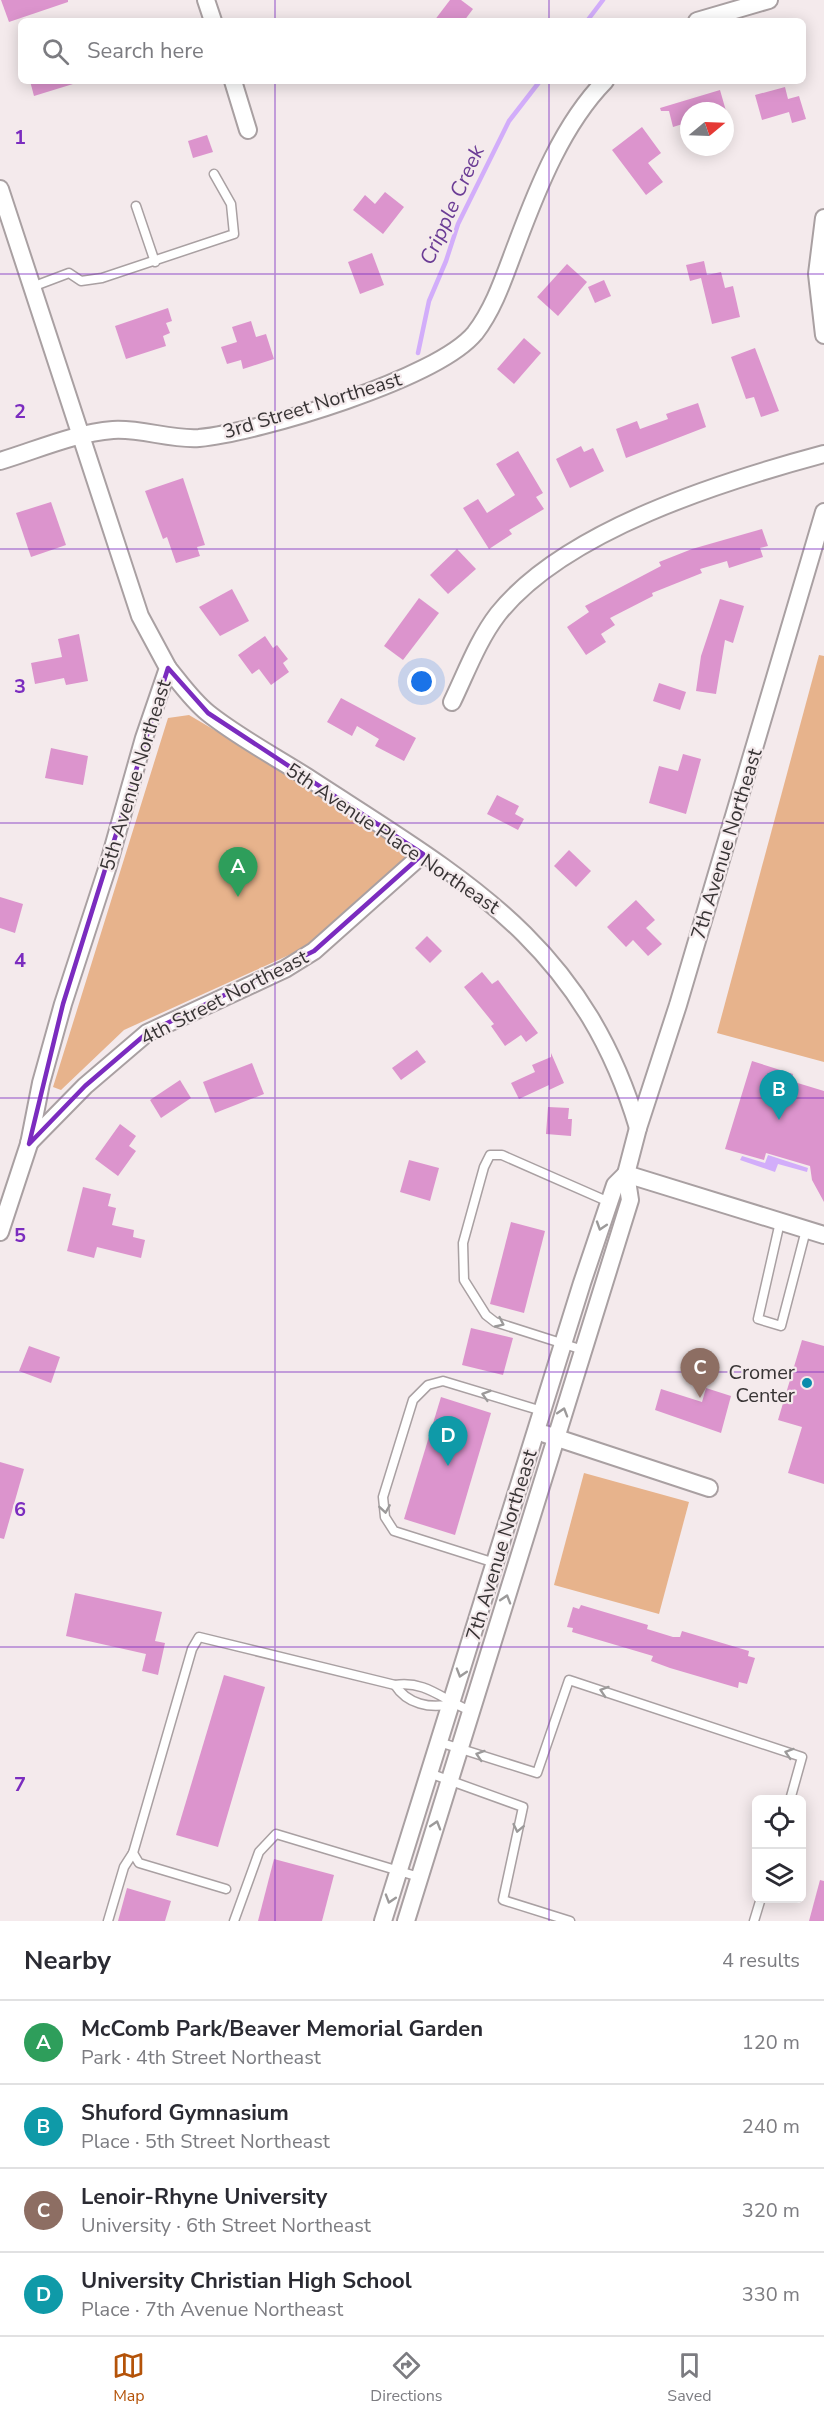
<!DOCTYPE html>
<meta charset="utf-8">
<style>
:root{--surface:#fff;--page:#f7f7f7;--text:#2b2b33;--muted:#7c7c81;--line:#e1e1e2;--accent:#b45309}
body{margin:0;font-family:"Nunito Sans",sans-serif;background:var(--page);color:var(--text)}
.controls{position:absolute;right:18px;bottom:18px;display:grid;overflow:hidden;border-radius:9px;box-shadow:0 3px 15px #0003}
.controls button{width:54px;height:54px;display:grid;place-items:center;padding:0;border:0;border-bottom:2px solid var(--line);background:var(--surface);color:var(--text);font:30px sans-serif}
.compass{position:absolute;left:680px;top:102px;width:54px;height:54px;border-radius:50%;background:var(--surface);box-shadow:0 3px 15px #0003;rotate:71deg}
.you{position:absolute;left:422px;top:682px;width:21px;height:21px;margin:-15px;border:4px solid #fff;border-radius:50%;background:#1a73e8;box-shadow:0 0 0 9px #1a73e833}
.badge{display:grid;place-items:center;width:39px;height:39px;border-radius:50%;background:var(--accent);color:#fff;font-size:20px;font-weight:700}
.pin{position:absolute;translate:-50% -50px;filter:drop-shadow(0 2px 3px #0008)}
.pin::after{content:'';position:absolute;top:32px;width:21px;height:18px;background:inherit;clip-path:polygon(0 0,100% 0,50% 100%)}
.list{margin:0;padding:0;list-style:none}
h2{display:flex;justify-content:space-between;align-items:center;height:78px;margin:0;padding:0 24px;font-size:26px}
h2 small{font-size:20px;font-weight:400;color:var(--muted)}
.list li{display:grid;grid-template-columns:39px 1fr auto;gap:18px;align-items:center;box-sizing:border-box;height:84px;padding:0 24px;border-top:2px solid var(--line)}
.list b{display:block;font-size:22px;white-space:nowrap}
.list p{margin:0;font-size:20px;white-space:nowrap;color:var(--muted)}
.list em{font-size:20px;font-style:normal;color:var(--muted)}
.icon{flex:none;width:33px;height:33px;fill:none;stroke:currentColor;stroke-width:2;stroke-linecap:round;stroke-linejoin:round}
.map{position:relative;flex:none;width:824px;height:1921px;overflow:hidden}
.search{position:absolute;background:var(--surface);box-shadow:0 3px 15px #0003;left:18px;right:18px;top:18px;height:66px;display:flex;align-items:center;gap:15px;box-sizing:border-box;padding:0 21px;border-radius:9px;color:var(--muted);font-size:22px}
.sheet{height:414px;background:var(--surface)}
nav{display:flex;justify-content:space-around;align-items:center;box-sizing:border-box;height:84px;border-top:2px solid var(--line);background:var(--surface);font-size:16px;color:var(--muted)}
nav a{display:grid;justify-items:center;gap:3px}
nav .on{color:var(--accent)}
.map>svg:first-child{display:block}
.green{fill:#e7b38c}
.water{fill:#d2adfa}
.lines{fill:none;stroke-linecap:round;stroke-linejoin:round}
.stream{stroke:#d2adfa;stroke-width:4.5}
.building{fill:#dc94cd}
.service-casing{stroke:#a9a0a2;stroke-width:11}
.minor-casing{stroke:#a9a0a2;stroke-width:20}
.service{stroke:#fff;stroke-width:8}
.minor{stroke:#fff;stroke-width:16}
.oneway{stroke:#9c9a9a}
.marked{fill:none;stroke:#7b2cbf;stroke-width:4.5;stroke-linejoin:round}
.grid{fill:none;stroke:#7b2cbf;stroke-width:1.5;stroke-opacity:0.55}
.poi-dot{fill:#098cac;stroke:#f4eaec;stroke-width:2}
.labels{text-anchor:middle;stroke-width:4.5;stroke-linejoin:round;paint-order:stroke}
.street-label{font-size:20px;fill:#383435;stroke:#f4eaec}
.poi-label{font-size:20px;fill:#383435;stroke:#f4eaec;text-anchor:end}
.water-label{font-size:21px;font-style:italic;fill:#6b3c95;stroke:#f4eaec}
.grid-label{font-size:20px;text-anchor:middle;font-weight:bold;fill:#7b2cbf;stroke:#f4eaec;stroke-width:4.5;stroke-linejoin:round;paint-order:stroke}
</style>
<div class="map">
<svg width="824" height="1921" viewBox="0 0 824 1921">
<rect width="100%" height="100%" fill="#f4eaec"/>
<g class="green">
<polygon points="819,655 824,656 824,1062 717,1033"/>
<polygon points="189,715 416,849 311,945 124,1030 61,1090 53,1087 168,718"/>
<polygon points="584,1473 689,1502 659,1614 554,1585"/>
</g>
<polygon class="water" points="768,1155 808,1168 807,1172 778,1164 775,1172 740,1160 742,1156 765,1163"/>
<g class="lines">
<g class="stream">
<polyline points="587,21 603,0"/>
<polyline points="418,353 429,301 446,261 458,224 509,121 540,81"/>
</g>
</g>
<g class="building">
<polygon points="1,0 68,0 68,2 9,22"/>
<polygon points="450,0 461,0 473,9 464,21 434,21"/>
<polygon points="30,81 72,81 73,84 34,96"/>
<polygon points="785,87 788,99 799,96 806,119 792,123 789,112 762,120 755,95"/>
<polygon points="720,90 726,111 689,111 689,122 673,127 669,111 661,111 660,108"/>
<polygon points="642,127 661,153 648,163 663,182 646,195 612,150"/>
<polygon points="207,135 213,152 193,158 188,141"/>
<polygon points="385,192 404,207 383,234 353,210 365,195 375,204"/>
<polygon points="372,253 384,285 360,294 348,262"/>
<polygon points="704,261 707,275 721,272 725,288 733,286 740,317 712,324 701,278 690,281 686,265"/>
<polygon points="567,264 587,282 558,316 537,297"/>
<polygon points="604,280 611,296 595,303 588,287"/>
<polygon points="168,308 172,321 166,323 170,333 163,336 166,346 126,359 115,326"/>
<polygon points="251,321 256,337 266,334 274,359 243,369 241,360 227,364 221,347 237,342 232,327"/>
<polygon points="524,338 541,353 514,384 497,369"/>
<polygon points="755,348 779,411 761,417 754,397 746,399 731,357"/>
<polygon points="698,403 706,427 626,458 616,429 637,421 640,429 668,419 666,414"/>
<polygon points="581,446 584,452 593,448 604,471 570,488 556,459"/>
<polygon points="518,451 543,493 536,497 544,509 509,530 512,534 489,549 463,508 478,499 487,513 515,495 496,464"/>
<polygon points="183,478 205,545 197,547 200,556 176,563 167,537 163,539 145,491"/>
<polygon points="51,502 66,545 31,557 16,513"/>
<polygon points="762,529 768,546 760,548 763,557 729,568 727,561 700,569 702,573 652,593 653,596 610,618 615,625 601,634 606,642 586,655 567,627 589,612 585,606 661,566 659,562 692,549"/>
<polygon points="457,549 476,569 448,594 430,575"/>
<polygon points="232,589 249,621 220,636 199,607"/>
<polygon points="419,598 439,613 403,660 384,646"/>
<polygon points="720,599 744,606 733,643 725,640 716,694 696,691 701,656"/>
<polygon points="79,634 88,681 66,685 64,678 35,684 31,663 62,657 58,639"/>
<polygon points="265,636 273,648 277,645 288,659 283,663 289,672 271,685 259,669 252,674 238,655"/>
<polygon points="659,683 686,692 680,710 653,701"/>
<polygon points="341,698 416,738 404,761 375,746 379,739 357,726 352,736 327,722"/>
<polygon points="51,748 88,756 83,785 45,778"/>
<polygon points="683,754 701,759 686,814 649,803 659,766 678,771"/>
<polygon points="497,795 519,806 515,814 524,819 518,830 487,814"/>
<polygon points="569,850 591,871 576,887 554,866"/>
<polygon points="0,897 23,904 15,933 0,928"/>
<polygon points="636,900 655,920 646,928 662,944 648,956 633,940 626,947 607,927"/>
<polygon points="427,936 442,951 430,963 415,948"/>
<polygon points="482,972 492,984 498,980 538,1033 526,1042 521,1035 505,1046 491,1026 494,1024 464,987"/>
<polygon points="417,1050 426,1062 401,1080 392,1068"/>
<polygon points="551,1053 564,1083 549,1090 549,1085 519,1099 511,1083 535,1072 532,1065 551,1057"/>
<polygon points="752,1061 793,1074 791,1081 824,1091 824,1202 812,1180 810,1166 766,1153 764,1160 725,1149"/>
<polygon points="252,1063 264,1094 215,1113 203,1082"/>
<polygon points="180,1080 191,1098 161,1118 150,1100"/>
<polygon points="548,1107 569,1108 568,1119 572,1119 571,1136 546,1134"/>
<polygon points="120,1124 136,1136 129,1146 136,1151 118,1176 95,1159"/>
<polygon points="409,1160 439,1168 430,1201 400,1192"/>
<polygon points="83,1187 111,1194 108,1206 116,1208 112,1225 134,1230 133,1237 145,1240 141,1258 97,1247 94,1258 67,1251"/>
<polygon points="511,1222 545,1231 524,1313 490,1304"/>
<polygon points="471,1328 513,1338 503,1375 462,1365"/>
<polygon points="802,1340 824,1346 824,1484 788,1473 802,1427 778,1420"/>
<polygon points="29,1346 60,1357 51,1383 19,1371"/>
<polygon points="706,1388 731,1396 721,1433 655,1410 661,1389 702,1402"/>
<polygon points="441,1397 491,1413 455,1535 404,1519"/>
<polygon points="0,1462 24,1469 4,1539 0,1538"/>
<polygon points="75,1593 162,1612 155,1641 165,1643 158,1675 142,1671 146,1654 66,1636"/>
<polygon points="581,1605 648,1625 647,1629 673,1637 680,1637 682,1631 749,1651 748,1656 755,1658 747,1684 739,1682 738,1688 670,1668 651,1661 653,1656 572,1632 573,1628 567,1627 573,1607 579,1609"/>
<polygon points="224,1675 265,1687 218,1847 176,1835"/>
<polygon points="274,1859 334,1875 322,1921 258,1921"/>
<polygon points="820,1880 824,1881 824,1921 809,1921"/>
<polygon points="127,1888 171,1901 165,1921 118,1921"/>
</g>
<g class="lines">
<defs>
<g id="service">
<polyline points="136,206 155,262"/>
<polyline points="32,287 69,273 81,281 102,278 234,234 231,204 214,174"/>
<polyline points="780,1222 758,1319 781,1326 806,1230"/>
<polyline points="583,1350 495,1322 486,1315 464,1280 463,1243 484,1167 490,1155 502,1155 609,1202"/>
<polyline points="495,1563 394,1531 385,1517 383,1497 413,1400 428,1385 443,1381 542,1411"/>
<path d="M451 1704C430 1709 407 1704 395 1685 426 1680 444 1701 471 1711"/>
<polyline points="439,1742 537,1773 569,1680 802,1757 790,1800"/>
<polyline points="429,1773 523,1807 503,1900 570,1921"/>
<polyline points="226,1889 139,1863 133,1853 192,1649 199,1637 395,1685"/>
<polyline points="108,1921 124,1867 133,1853"/>
<polyline points="234,1921 259,1852 276,1834 419,1877"/>
<polyline points="754,1921 761,1898"/>
</g>
<g id="minor">
<polyline points="206,0 213,21"/>
<polyline points="697,21 769,0"/>
<polyline points="233,81 248,130"/>
<polyline points="0,189 140,616 168,668 144,738 107,869 63,1004 41,1083 29,1144 0,1232"/>
<polyline points="824,218 817,274 824,335"/>
<path d="M0 461C37 450 74 433 113 430 141 428 171 440 199 438 260 432 437 379 475 333 495 307 505 274 517 243 538 187 563 124 605 81"/>
<path d="M168 668C181 684 192 700 208 713 238 737 274 756 307 777 460 877 582 940 638 1128"/>
<path d="M452 702C466 673 478 640 498 614 565 530 723 481 824 454"/>
<polyline points="29,1143 85,1086 147,1033 285,969 314,951 423,854"/>
<polyline points="626,1174 824,1235"/>
<polyline points="545,1434 709,1488"/>
<polyline points="383,1921 582,1283 615,1185 626,1174"/>
<polyline points="406,1921 630,1200 626,1174 638,1128 678,1005 824,512"/>
</g>
</defs>
<use href="#service" class="service-casing"/>
<use href="#minor" class="minor-casing"/>
<use href="#service" class="service"/>
<use href="#minor" class="minor"/>
</g>
<defs><path id="oneway-chevron" d="M-2-3.5L2.5 0L-2 3.5" fill="none" stroke-width="1.6" stroke-linecap="round" stroke-linejoin="round" transform="scale(1.5)"/></defs>
<g class="oneway">
<use href="#oneway-chevron" transform="translate(601 1226) rotate(108)"/>
<use href="#oneway-chevron" transform="translate(500 1323) rotate(25)"/>
<use href="#oneway-chevron" transform="translate(486 1395) rotate(-163)"/>
<use href="#oneway-chevron" transform="translate(563 1412) rotate(-73)"/>
<use href="#oneway-chevron" transform="translate(385 1509) rotate(81)"/>
<use href="#oneway-chevron" transform="translate(506 1599) rotate(-73)"/>
<use href="#oneway-chevron" transform="translate(461 1673) rotate(107)"/>
<use href="#oneway-chevron" transform="translate(604 1691) rotate(-162)"/>
<use href="#oneway-chevron" transform="translate(789 1753) rotate(-162)"/>
<use href="#oneway-chevron" transform="translate(480 1755) rotate(-162)"/>
<use href="#oneway-chevron" transform="translate(436 1825) rotate(-73)"/>
<use href="#oneway-chevron" transform="translate(518 1828) rotate(102)"/>
<use href="#oneway-chevron" transform="translate(390 1899) rotate(107)"/>
</g>
<path class="marked" d="M168 668 208 713 423 854 314 951 147 1033 85 1086 29 1144 63 1004Z"/>
<path class="grid" d="M275 0V21M549 0V21M275 81V1921M549 81V1921M0 274H824M0 549H824M0 823H824M0 1098H824M0 1372H824M0 1647H824"/>
<circle class="poi-dot" cx="807" cy="1383" r="6"/>
<g class="labels">
<g class="street-label">
<text transform="translate(312 405) rotate(-17)" y="7">3rd Street Northeast</text>
<text transform="translate(135 775) rotate(-73)" y="7">5th Avenue Northeast</text>
<text transform="translate(393 838) rotate(34)" y="7">5th Avenue Place Northeast</text>
<text transform="translate(726 844) rotate(-73)" y="7">7th Avenue Northeast</text>
<text transform="translate(224 997) rotate(-27)" y="7">4th Street Northeast</text>
<text transform="translate(501 1545) rotate(-73)" y="7">7th Avenue Northeast</text>
</g>
<g class="poi-label">
<text x="795" y="1379">Cromer<tspan x="795" dy="23">Center</tspan></text>
</g>
<g class="water-label">
<text transform="translate(452 205) rotate(-66)" y="7">Cripple Creek</text>
</g>
</g>
<g class="grid-label">
<text x="20" y="144">1</text>
<text x="20" y="418">2</text>
<text x="20" y="693">3</text>
<text x="20" y="967">4</text>
<text x="20" y="1242">5</text>
<text x="20" y="1516">6</text>
<text x="20" y="1791">7</text>
</g>
</svg>
<div class="controls">
<button><svg class="icon" aria-label="locate" viewBox="0 0 24 24"><circle cx="12" cy="12" r="6"/><path d="M12 2v4M12 18v4M2 12h4M18 12h4"/></svg></button>
<button><svg class="icon" aria-label="layers" viewBox="0 0 24 24"><path d="M12 4l9 5-9 5-9-5zM3 14l9 5 9-5"/></svg></button>
</div>
<svg class="compass" viewBox="-18 -18 36 36"><path d="M0-13l5 13h-10z" fill="#e53935"/><path d="M0 13l5-13h-10z" fill="#7c7c81"/></svg>
<div class="you"></div>
<div class="pin badge" style="left:238px;top:897px;background:#2e9e5b">A</div>
<div class="pin badge" style="left:779px;top:1120px;background:#0f9aa8">B</div>
<div class="pin badge" style="left:700px;top:1398px;background:#8d6e63">C</div>
<div class="pin badge" style="left:448px;top:1466px;background:#0f9aa8">D</div>
<div class="search"><svg class="icon" aria-label="search" viewBox="0 0 24 24"><circle cx="10" cy="10" r="6"/><path d="M15 15l6 6"/></svg>Search here</div>
</div>
<section class="sheet">
<h2>Nearby<small>4 results</small></h2>
<ul class="list">
<li><span class="badge" style="background:#2e9e5b">A</span><div><b>McComb Park/Beaver Memorial Garden</b><p>Park · 4th Street Northeast</p></div><em>120 m</em></li>
<li><span class="badge" style="background:#0f9aa8">B</span><div><b>Shuford Gymnasium</b><p>Place · 5th Street Northeast</p></div><em>240 m</em></li>
<li><span class="badge" style="background:#8d6e63">C</span><div><b>Lenoir-Rhyne University</b><p>University · 6th Street Northeast</p></div><em>320 m</em></li>
<li><span class="badge" style="background:#0f9aa8">D</span><div><b>University Christian High School</b><p>Place · 7th Avenue Northeast</p></div><em>330 m</em></li>
</ul>
</section>
<nav>
<a class="on"><svg class="icon" aria-label="map" viewBox="0 0 24 24"><path d="M3 6l6-2 6 2 6-2v14l-6 2-6-2-6 2zM9 4v14M15 6v14"/></svg>Map</a>
<a><svg class="icon" aria-label="directions" viewBox="0 0 24 24"><path d="M12 3l9 9-9 9-9-9zM9 14v-3h6M13 9l2 2-2 2"/></svg>Directions</a>
<a><svg class="icon" aria-label="saved" viewBox="0 0 24 24"><path d="M7 4h10v16l-5-4-5 4z"/></svg>Saved</a>
</nav>
